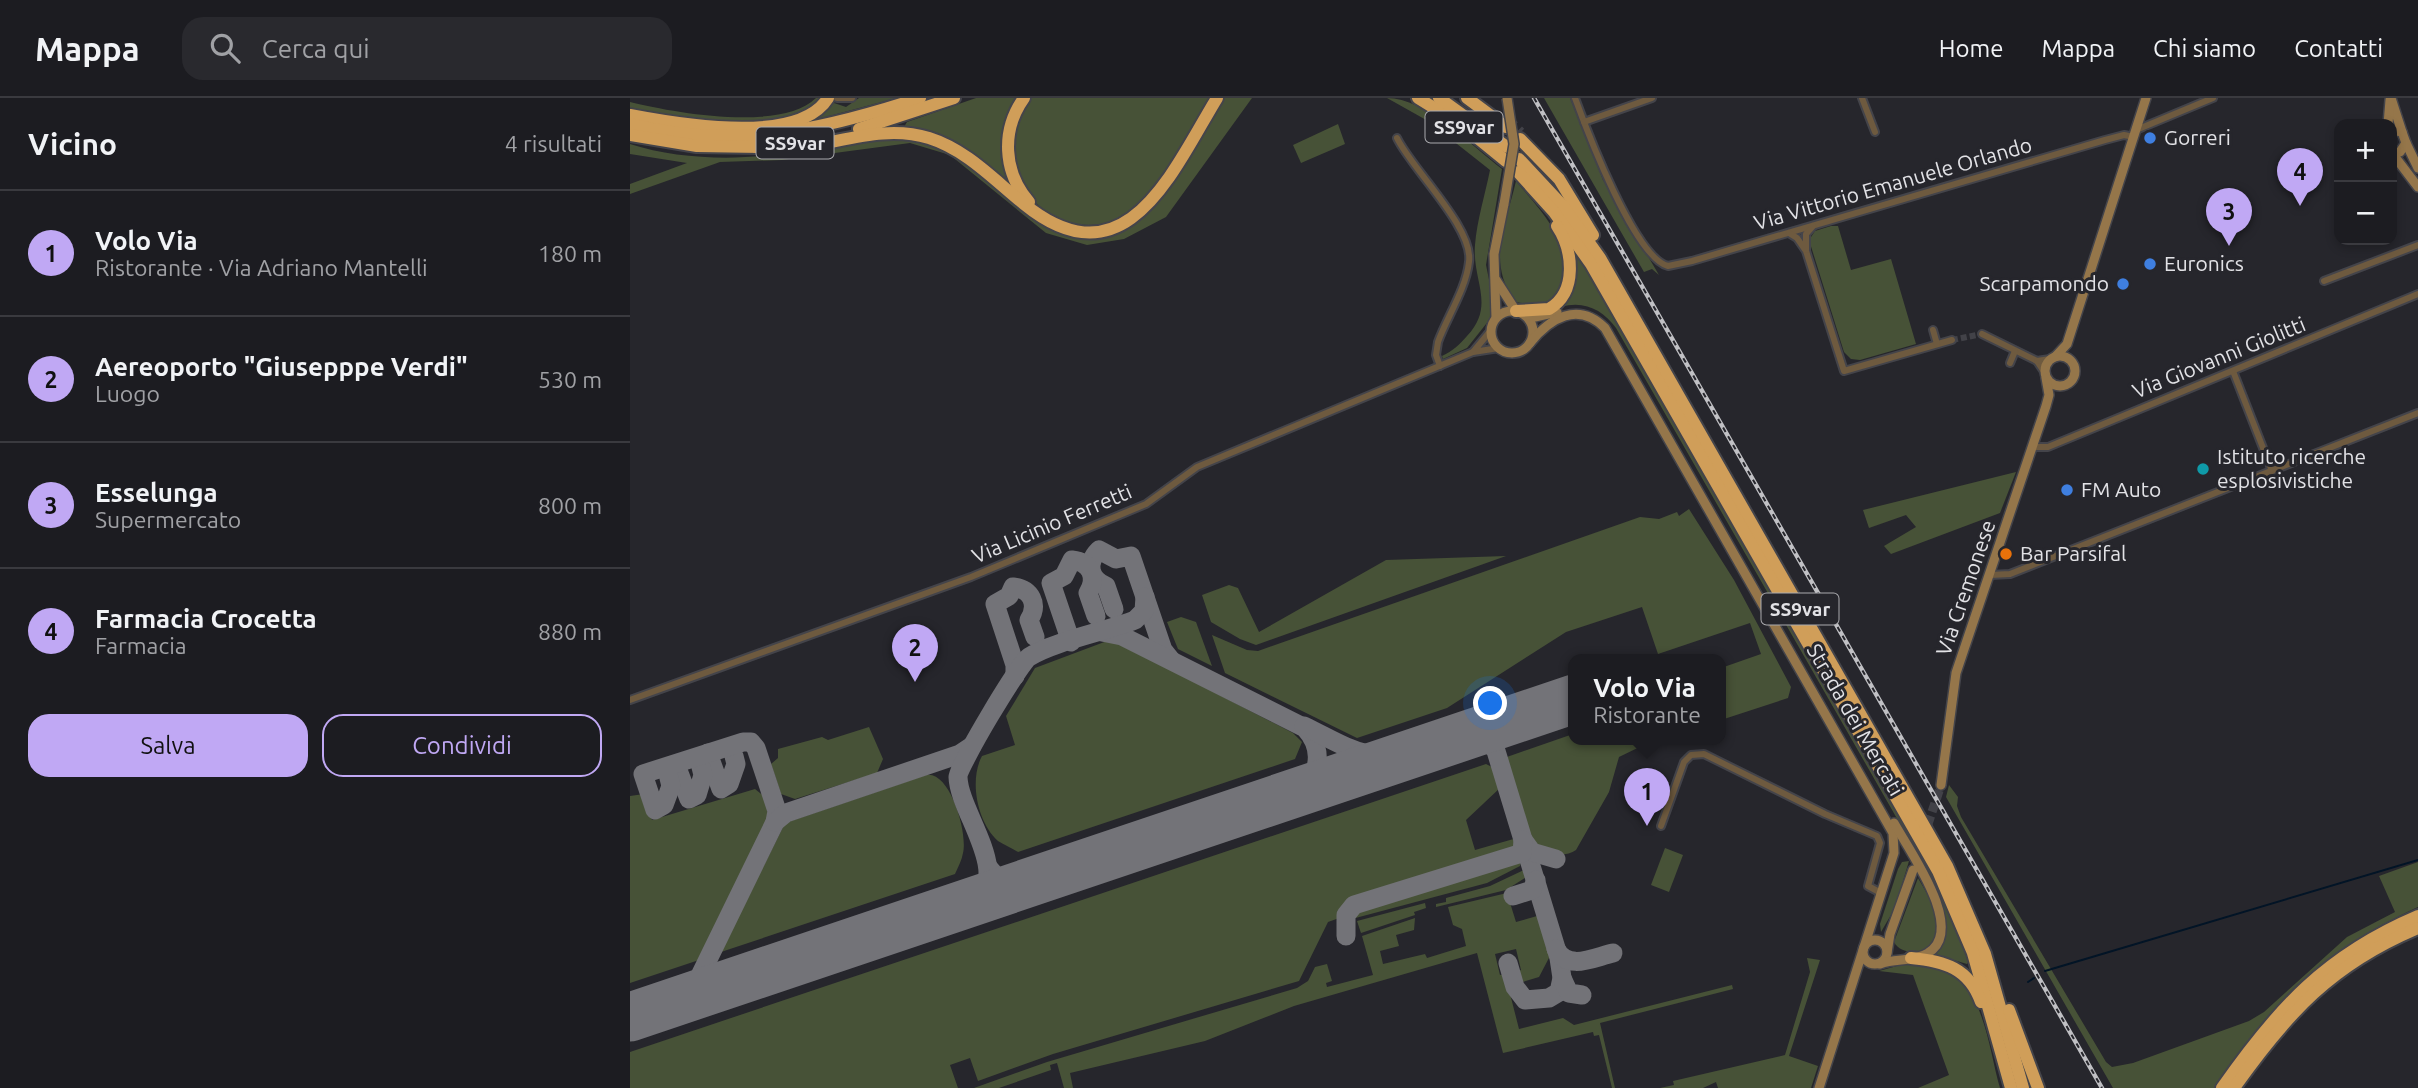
<!DOCTYPE html>
<html lang="it">
<meta charset="utf-8">
<style>
:root{--surface:#1c1c21;--page:#29292e;--text:#f1f3f6;--muted:#a0a1a5;--line:#3a3a3f;--accent:#c0a8f4}
body{margin:0;font-family:Ubuntu,sans-serif;background:var(--page);color:var(--text)}
.controls{position:absolute;right:21px;top:21px;display:grid;overflow:hidden;border-radius:14px;box-shadow:0 4px 10px #0003}
.controls button{width:63px;height:63px;display:grid;place-items:center;padding:0;border:0;border-bottom:2px solid var(--line);background:var(--surface);color:var(--text);font:35px sans-serif}
.you{position:absolute;left:861px;top:606px;width:24px;height:24px;margin:-18px;border:5px solid #fff;border-radius:50%;background:#1a73e8;box-shadow:0 0 0 10px #1a73e833}
.badge{display:grid;place-items:center;width:46px;height:46px;border-radius:50%;background:var(--accent);color:#111;font-size:23px;font-weight:700}
.pin{position:absolute;translate:-50% -58px;filter:drop-shadow(0 2px 4px #0008)}
.pin::after{content:'';position:absolute;top:37px;width:24px;height:21px;background:inherit;clip-path:polygon(0 0,100% 0,50% 100%)}
.popup{position:absolute;left:938px;top:556px;width:158px;height:91px;box-sizing:border-box;display:grid;place-content:center;border-radius:14px;background:var(--surface);filter:drop-shadow(0 2px 5px #0005);font-size:23px;white-space:nowrap;color:var(--muted)}
.popup b{font-size:26px;color:var(--text)}
.popup::after{content:'';position:absolute;left:50%;top:100%;margin-left:-14px;border:14px solid transparent;border-top-color:var(--surface)}
.list{margin:0;padding:0;list-style:none}
h2{display:flex;justify-content:space-between;align-items:center;height:91px;margin:0;padding:0 28px;font-size:30px}
h2 small{font-size:23px;font-weight:400;color:var(--muted)}
.list li{display:grid;grid-template-columns:46px 1fr auto;gap:21px;align-items:center;box-sizing:border-box;height:126px;padding:0 28px;border-top:2px solid var(--line)}
.list b{display:block;font-size:26px;white-space:nowrap}
.list p{margin:0;font-size:23px;white-space:nowrap;color:var(--muted)}
.list em{font-size:23px;font-style:normal;color:var(--muted)}
.actions{display:flex;gap:14px;padding:21px 28px}
.actions a{flex:1;padding:16px 0;border:2px solid var(--accent);border-radius:21px;text-align:center;font-size:24px;color:var(--accent)}
.actions .main{background:var(--accent);color:#111}
.icon{flex:none;width:38px;height:38px;fill:none;stroke:currentColor;stroke-width:2;stroke-linecap:round;stroke-linejoin:round}
.map{position:relative;flex:none;width:1788px;height:990px;overflow:hidden}
header{display:flex;align-items:center;gap:42px;box-sizing:border-box;height:98px;padding:0 35px;background:var(--surface);border-bottom:2px solid var(--line)}
header strong{font-size:33px}
nav{display:flex;gap:38px;margin-inline-start:auto;font-size:24px}
.search{width:490px;height:63px;background:var(--page);display:flex;align-items:center;gap:18px;box-sizing:border-box;padding:0 24px;border-radius:21px;color:var(--muted);font-size:26px}
main{display:flex}
aside{flex:1;background:var(--surface)}
.map>svg:first-child{display:block}
.green{fill:#475237}
.lines{fill:none;stroke-linecap:round;stroke-linejoin:round}
.stream{stroke:#021426;stroke-width:2}
.taxiway{stroke:#737378;stroke-width:19}
.runway{stroke:#737378;stroke-width:49}
.street-tunnel{stroke:#424248;stroke-width:6;stroke-dasharray:6 3;stroke-linecap:butt}
.secondary-tunnel{stroke:#424248;stroke-width:9;stroke-dasharray:9 4.5;stroke-linecap:butt}
.highway-tunnel{stroke:#424248;stroke-width:12;stroke-dasharray:12 6;stroke-linecap:butt}
.street-casing{stroke:#44444a;stroke-width:10}
.secondary-casing{stroke:#44444a;stroke-width:12}
.highway-casing{stroke:#44444a;stroke-width:16}
.street{stroke:#6e5a3f;stroke-width:6}
.secondary{stroke:#95764a;stroke-width:9}
.highway{stroke:#d09e59;stroke-width:12}
.rail-casing{stroke:#c0c0c4;stroke-width:4.5}
.rail{stroke:#26262c;stroke-width:2;stroke-dasharray:5;stroke-linecap:butt}
.secondary-bridge-casing{stroke:#44444a;stroke-width:12;stroke-linecap:butt}
.secondary-bridge{stroke:#95764a;stroke-width:9}
.shop-dot{fill:#3f7fe0;stroke:#26262c;stroke-width:2.5}
.culture-dot{fill:#0f9aa8;stroke:#26262c;stroke-width:2.5}
.food-dot{fill:#e8710a;stroke:#26262c;stroke-width:2.5}
.labels{text-anchor:middle;stroke-width:6;stroke-linejoin:round;paint-order:stroke}
.shield{fill:#26262c;stroke:#aaaaae;stroke-width:2}
.shield-label{font-size:19px;font-weight:bold;fill:#e2e2e6}
.poi-label{font-size:21px;fill:#e2e2e6;stroke:#26262c;text-anchor:start}
.street-label{font-size:21px;fill:#e2e2e6;stroke:#26262c}
</style>
<header>
<strong>Mappa</strong>
<div class="search"><svg class="icon" aria-label="search" viewBox="0 0 24 24"><circle cx="10" cy="10" r="6"/><path d="M15 15l6 6"/></svg>Cerca qui</div>
<nav><a>Home</a><a>Mappa</a><a>Chi siamo</a><a>Contatti</a></nav>
</header>
<main>
<aside>
<h2>Vicino<small>4 risultati</small></h2>
<ul class="list">
<li><span class="badge">1</span><div><b>Volo Via</b><p>Ristorante · Via Adriano Mantelli</p></div><em>180 m</em></li>
<li><span class="badge">2</span><div><b>Aereoporto &quot;Giusepppe Verdi&quot;</b><p>Luogo</p></div><em>530 m</em></li>
<li><span class="badge">3</span><div><b>Esselunga</b><p>Supermercato</p></div><em>800 m</em></li>
<li><span class="badge">4</span><div><b>Farmacia Crocetta</b><p>Farmacia</p></div><em>880 m</em></li>
</ul>
<div class="actions"><a class="main">Salva</a><a>Condividi</a></div>
</aside>
<div class="map">
<svg width="1788" height="990" viewBox="0 0 1788 990">
<rect width="100%" height="100%" fill="#26262c"/>
<g class="green">
<path d="M186 0H193C149 41 54 23 0 10V4C45 15 151 34 186 0Z"/>
<polygon points="229,0 267,0 173,25 201,4 216,9"/>
<polygon points="346,0 389,0 382,11 383,89 274,29 277,24"/>
<path d="M398 0H580C561 32 534 95 502 114 424 162 347 67 398 0Z"/>
<path d="M594 0H622L536 119 494 141 457 147 416 135 320 57 280 45 152 62 90 64 0 96V86L57 65 0 56V46C50 62 111 63 163 54 201 48 244 31 283 40 345 54 415 145 472 138 529 132 567 44 594 0Z"/>
<path d="M757 0C795 0 842 48 872 71L856 167 863 201 860 221 837 250 813 261 812 258C823 253 829 247 837 238 866 207 842 183 845 147 847 122 855 97 860 72L798 23Z"/>
<polygon points="914,0 940,0 973,82 1029,177 1022,171 1014,174"/>
<polygon points="708,26 715,46 671,65 663,47"/>
<path d="M886 83C909 111 952 153 930 194 927 199 919 205 915 209L885 204C856 162 876 127 886 83Z"/>
<polygon points="1201,128 1208,128 1221,172 1261,161 1286,246 1230,262 1221,261 1214,254 1179,142 1185,133"/>
<path d="M946 155 1298 769 1339 863 1337 866 1306 857 1316 838V823L1281 745 986 230C973 212 954 202 931 209Z"/>
<polygon points="1386,374 1370,415 1261,456 1254,448 1286,429 1276,417 1239,430 1233,412"/>
<polygon points="1059,411 1104,482 1161,589 1158,600 1091,622 1091,570 1131,556 1120,525 1028,556 1012,509 936,534 817,610 727,640 595,575 582,537 617,552 628,553 1010,419 1029,421 1047,414 1049,418"/>
<polygon points="876,458 626,547 610,541 581,524 572,497 599,487 608,490 629,534 756,462"/>
<polygon points="551,519 566,524 582,568 548,551 537,524"/>
<path d="M477 543 493 547 663 635 672 644 665 661 388 754C382 750 374 747 368 743 347 724 339 682 352 658L385 647 376 618 405 570Z"/>
<polygon points="239,629 253,661 247,675 165,701 151,696 141,666 148,660 148,651 192,639 198,642"/>
<path d="M943 636 944 642H1024L989 659 979 694 946 752C934 761 911 756 900 745L874 660Z"/>
<polygon points="856,666 866,671 871,689 836,722 845,752 887,740 890,749 885,755 713,810 712,819 698,824 669,883 423,956 348,983 340,960 320,967 328,990 0,990 0,954"/>
<path d="M296 677C320 672 338 735 333 755 332 762 328 769 325 776L91 854 155 725Z"/>
<path d="M1319 687 1328 699 1327 708 1331 719 1476 964 1482 969 1503 965 1619 923 1634 914 1717 839 1765 814 1749 778 1788 764V809C1689 855 1645 903 1584 990H1483L1316 699Z"/>
<polygon points="125,691 136,700 138,721 69,862 0,885 0,698 14,696 22,722"/>
<polygon points="1035,750 1053,757 1039,794 1021,787"/>
<polygon points="892,758 890,768 857,785 718,822 728,808"/>
<polygon points="1279,763 1265,810 1251,834 1250,826 1268,771 1272,764"/>
<polygon points="896,771 898,778 876,792 806,809 806,806 816,804 816,800 860,788"/>
<path d="M1288 780 1302 804 1310 828 1301 849C1290 855 1271 857 1264 844Z"/>
<polygon points="877,795 886,824 907,818 920,858 909,879 889,885 886,874 891,872 886,851 865,856 870,877 875,876 889,931 933,920 944,927 1102,887 1103,891 970,925 985,990 982,990 969,937 964,938 963,934 873,955 847,855 664,908 575,943 440,975 443,990 434,990 427,965 420,967 421,972 369,990 344,990 417,964 667,890 678,883 685,869 697,866 702,883 696,885 697,889 743,877 732,838 785,820 784,832 766,837 769,848 750,853 753,866 795,856 797,860 836,848 832,831 823,827 818,809"/>
<polygon points="795,805 796,810 784,814 785,817 731,835 727,823"/>
<polygon points="1177,860 1190,862 1159,958 1188,968 1181,990 1088,990 1086,984 1073,990 1030,990 1044,987 1043,983 1155,957 1180,874"/>
<path d="M1274 866C1288 867 1305 867 1317 873 1355 892 1359 953 1370 990H1288L1319 977 1283 877 1249 873Z"/>
</g>
<g class="lines">
<g class="stream">
<polyline points="1415,873 1788,762"/>
<polyline points="1398,884 1404,880"/>
</g>
<g class="taxiway">
<path d="M484 511 476 488C459 481 456 465 469 452L486 461 501 458 533 552 541 562"/>
<path d="M472 534 492 538 675 630C696 653 689 684 662 696"/>
<path d="M441 544 421 485 434 478 442 462C460 464 468 479 458 495L466 518"/>
<path d="M385 578V567L365 506 379 498 383 489C401 491 409 506 399 522L405 539"/>
<path d="M674 628C723 652 736 665 791 653"/>
<polyline points="838,637 855,639 866,653 929,860 932,880 929,894 919,900 895,902 885,889 878,865"/>
<polyline points="78,655 91,691 99,686 106,666 104,658"/>
<polyline points="46,667 59,701 67,697 73,677 71,669"/>
<polyline points="39,680 41,688 34,707 25,712 13,676 113,644 121,644 126,650 147,713 145,724 65,888 57,897 44,905"/>
<polyline points="145,724 156,715 330,656 342,648"/>
<polyline points="894,743 902,754 926,761"/>
<polyline points="358,769 371,784 395,786"/>
<polyline points="883,798 902,792 906,782"/>
<path d="M339 805C387 781 329 716 328 679 328 668 389 566 399 559 422 544 477 533 505 522L514 513 515 499"/>
<polyline points="716,838 716,817 724,807 892,755 893,742"/>
<path d="M926 851C938 873 962 860 983 855"/>
<polyline points="932,880 939,895 952,897"/>
</g>
<polyline class="runway" points="0,919 944,601"/>
<polyline class="street-tunnel" points="1322,242 1352,236"/>
<polyline class="secondary-tunnel" points="1285,765 1311,687"/>
<polyline class="highway-tunnel" points="875,20 890,35"/>
<defs>
<g id="street">
<polyline points="207,0 222,0"/>
<path d="M945 0C957 33 1005 160 1038 168L1062 163 1475 42 1494 37 1504 39"/>
<polyline points="1232,0 1245,34"/>
<polyline points="954,24 1022,0"/>
<polyline points="1506,32 1583,0"/>
<path d="M767 40C781 70 844 130 839 164 836 191 817 219 808 244L806 257 810 268"/>
<polyline points="1159,135 1167,140 1176,153 1214,273 1322,242"/>
<polyline points="1176,152 1176,136 1183,128"/>
<polyline points="1694,183 1788,147"/>
<polyline points="862,231 843,254 869,250"/>
<polyline points="1303,232 1307,246"/>
<polyline points="1352,236 1407,263 1415,275"/>
<polyline points="1407,263 1420,261"/>
<polyline points="1380,265 1385,253"/>
<polyline points="1603,273 1642,373"/>
<polyline points="1402,349 1418,349 1788,196"/>
<polyline points="1360,477 1380,476 1788,315"/>
<polyline points="0,602 341,479 516,406 567,369 843,254"/>
<polyline points="1031,728 1054,664 1061,657 1074,656 1195,716 1247,738 1250,745 1238,788 1251,795"/>
</g>
<g id="secondary">
<polyline points="1761,0 1772,34"/>
<polyline points="1758,26 1760,2"/>
<polyline points="1762,32 1772,34 1776,45 1770,54 1762,55"/>
<polyline points="1776,45 1788,70"/>
<polyline points="1762,55 1788,89"/>
<polyline points="866,182 886,213"/>
<circle cx="882" cy="234" r="21"/>
<polyline points="892,215 905,219 927,214"/>
<polyline points="866,220 864,156 874,106"/>
<path d="M900 245C920 220 948 203 975 230L1263 735 1264 755 1189 990"/>
<circle cx="1430" cy="273" r="15"/>
<polyline points="1425,259 1437,246 1516,0"/>
<polyline points="1311,687 1326,575 1416,308 1419,297 1416,280"/>
<circle cx="1245" cy="854" r="12"/>
<polyline points="1257,855 1260,836 1283,772"/>
<path d="M1250 866C1265 860 1284 864 1298 855 1337 832 1279 752 1264 725"/>
</g>
<g id="highway">
<path d="M394 0C371 32 373 74 399 104"/>
<polyline points="788,0 833,28 876,63"/>
<polyline points="809,0 877,49"/>
<polyline points="837,0 876,29"/>
<path d="M0 17C47 26 168 48 198 0"/>
<path d="M0 26C104 52 190 33 290 0"/>
<polyline points="229,31 324,0"/>
<polyline points="0,37 67,48 132,49"/>
<polyline points="890,41 929,81 963,137"/>
<path d="M126 49C142 50 157 51 173 49 216 43 256 27 299 40 337 52 364 82 394 106 496 189 543 72 587 0"/>
<polyline points="889,61 933,108 970,160 1317,768 1355,856 1393,990"/>
<polyline points="888,74 924,114 961,166 1308,773 1343,855 1381,990"/>
<path d="M886 213 919 211C948 194 943 152 927 128"/>
<path d="M1281 860C1314 863 1339 870 1351 904"/>
<polyline points="1379,912 1408,990"/>
<path d="M1592 990C1648 910 1696 857 1788 818"/>
<path d="M1604 990C1657 915 1702 866 1788 830"/>
</g>
</defs>
<use href="#street" class="street-casing"/>
<use href="#secondary" class="secondary-casing"/>
<use href="#highway" class="highway-casing"/>
<use href="#street" class="street"/>
<use href="#secondary" class="secondary"/>
<use href="#highway" class="highway"/>
<defs>
<polyline id="rail" points="904,0 1472,990"/>
</defs>
<use href="#rail" class="rail-casing"/>
<use href="#rail" class="rail"/>
<defs>
<polyline id="secondary-bridge" points="874,106 884,46 877,0"/>
</defs>
<use href="#secondary-bridge" class="secondary-bridge-casing"/>
<use href="#secondary-bridge" class="secondary-bridge"/>
</g>
<g class="shop-dot">
<circle cx="1520" cy="40" r="7"/>
<circle cx="1520" cy="166" r="7"/>
<circle cx="1493" cy="186" r="7"/>
<circle cx="1437" cy="392" r="7"/>
</g>
<circle class="culture-dot" cx="1573" cy="371" r="7"/>
<circle class="food-dot" cx="1376" cy="456" r="7"/>
<g class="labels">
<g class="shield">
<rect x="795.5" y="13.5" width="77" height="31" rx="5"/>
<rect x="126.5" y="29.5" width="77" height="31" rx="5"/>
<rect x="1131.5" y="495.5" width="77" height="31" rx="5"/>
</g>
<g class="shield-label">
<text x="834" y="36">SS9var</text>
<text x="165" y="52">SS9var</text>
<text x="1170" y="518">SS9var</text>
</g>
<g class="poi-label">
<text x="1534" y="47">Gorreri</text>
<text x="1534" y="173">Euronics</text>
<text x="1479" y="193" text-anchor="end">Scarpamondo</text>
<text x="1587" y="366">Istituto ricerche<tspan x="1587" dy="24">esplosivistiche</tspan></text>
<text x="1451" y="399">FM Auto</text>
<text x="1390" y="463">Bar Parsifal</text>
</g>
<g class="street-label">
<text transform="translate(1263 86) rotate(-16)" y="7">Via Vittorio Emanuele Orlando</text>
<text transform="translate(1589 260) rotate(-22)" y="7">Via Giovanni Giolitti</text>
<text transform="translate(422 426) rotate(-23)" y="7">Via Licinio Ferretti</text>
<text transform="translate(1336 490) rotate(-71)" y="7">Via Cremonese</text>
<text transform="translate(1225 622) rotate(60)" y="7">Strada dei Mercati</text>
</g>
</g>
</svg>
<div class="controls">
<button>+</button>
<button>−</button>
</div>
<div class="you"></div>
<div class="pin badge" style="left:1017px;top:728px">1</div>
<div class="popup"><b>Volo Via</b>Ristorante</div>
<div class="pin badge" style="left:285px;top:584px">2</div>
<div class="pin badge" style="left:1599px;top:148px">3</div>
<div class="pin badge" style="left:1670px;top:108px">4</div>
</div>
</main>
